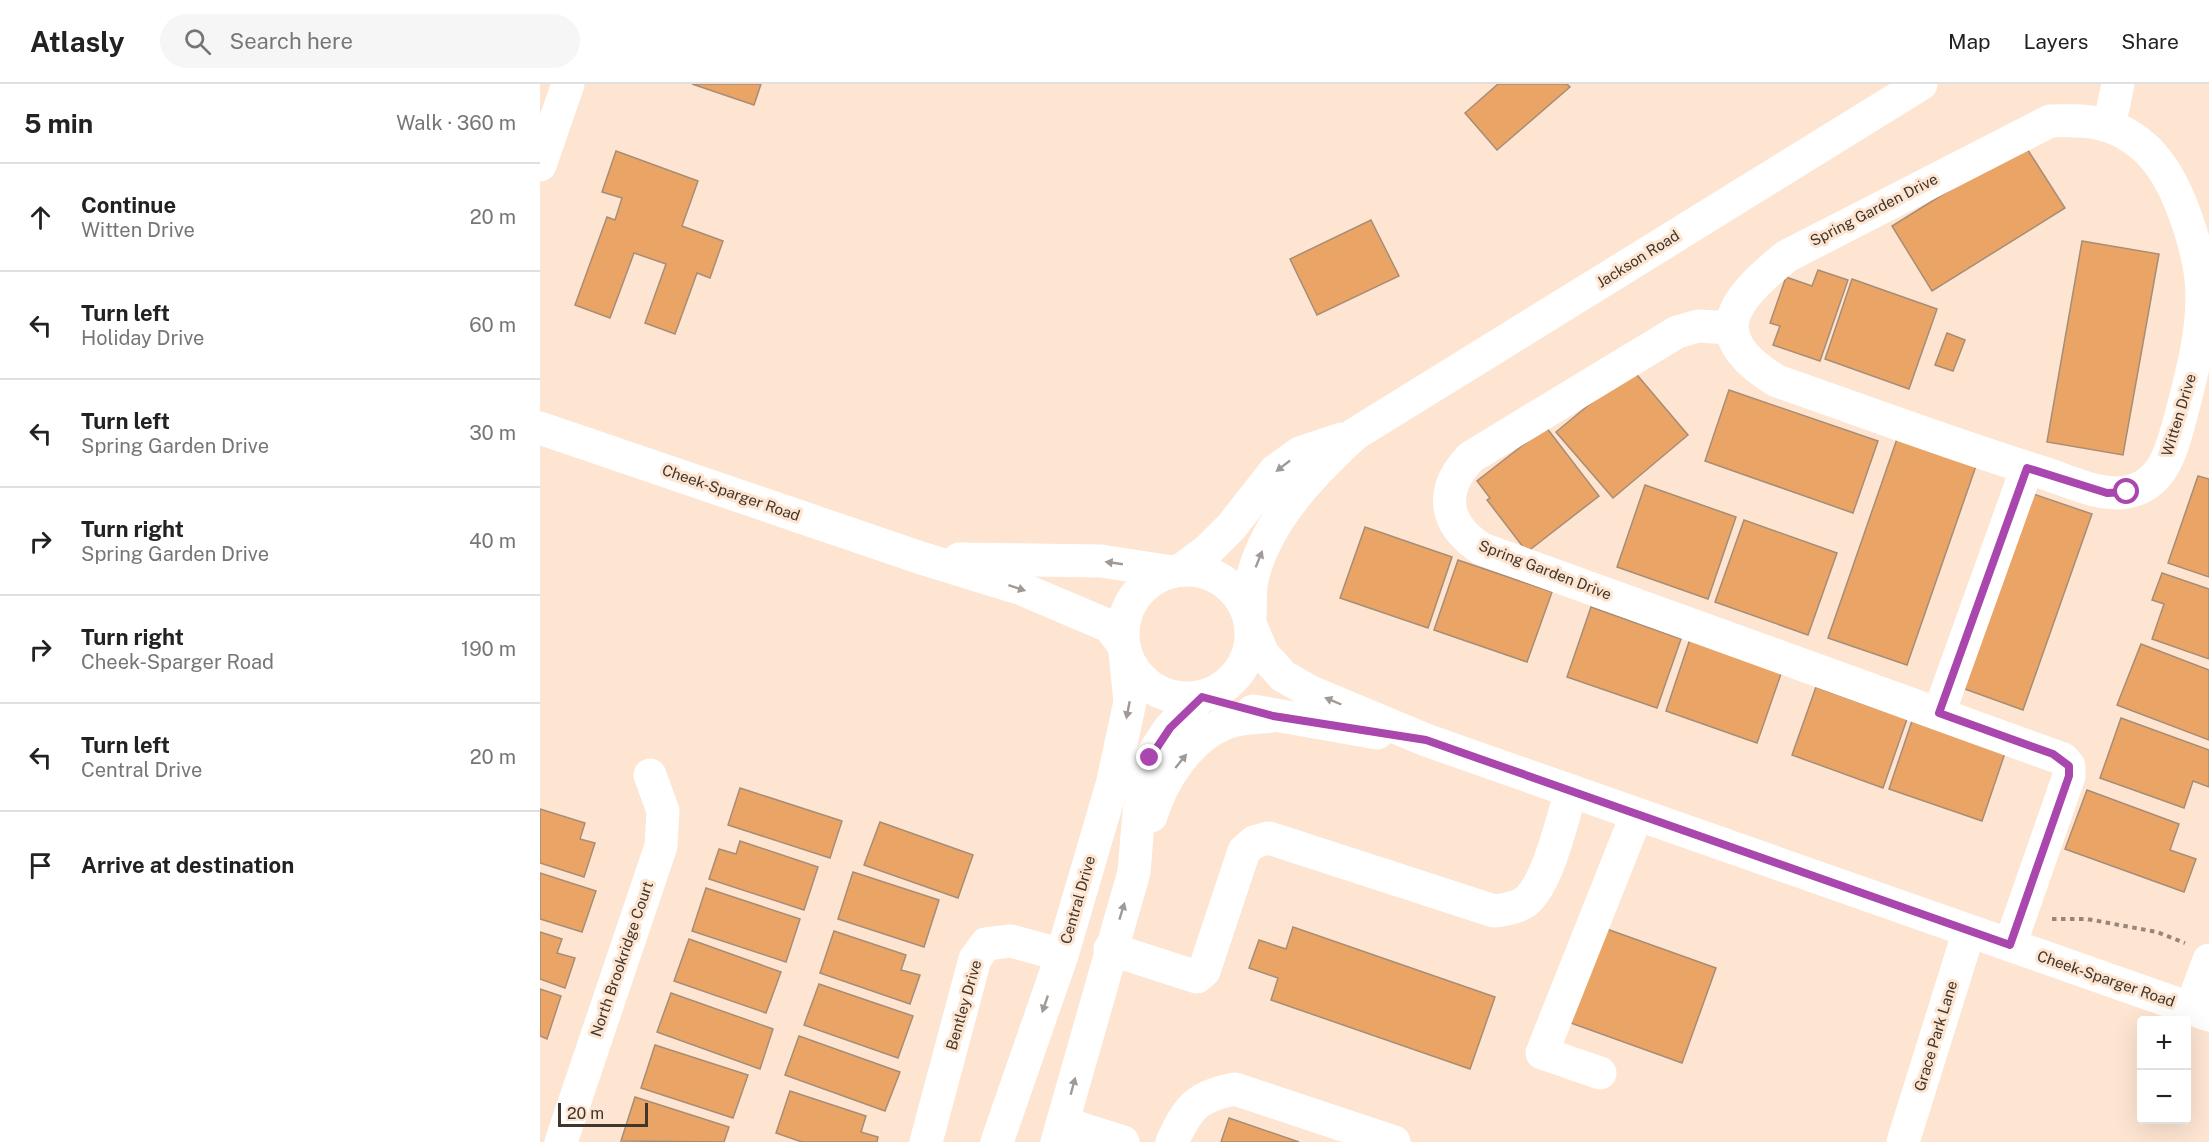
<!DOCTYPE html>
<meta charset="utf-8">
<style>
:root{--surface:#fff;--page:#f6f6f6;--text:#222;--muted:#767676;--line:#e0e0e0}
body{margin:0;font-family:"Public Sans",sans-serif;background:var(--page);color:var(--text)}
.controls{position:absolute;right:18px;bottom:18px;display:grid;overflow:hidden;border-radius:6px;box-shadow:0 6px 24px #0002}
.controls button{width:54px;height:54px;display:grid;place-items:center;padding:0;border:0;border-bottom:2px solid var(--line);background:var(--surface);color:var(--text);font:30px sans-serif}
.scale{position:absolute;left:18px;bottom:15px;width:90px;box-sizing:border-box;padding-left:6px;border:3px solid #41362c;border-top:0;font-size:16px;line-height:21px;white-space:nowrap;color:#41362c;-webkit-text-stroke:4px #fde5d1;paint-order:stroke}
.stop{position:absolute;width:18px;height:18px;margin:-14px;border:4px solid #a947ae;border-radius:50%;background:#fff}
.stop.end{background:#a947ae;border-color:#fff;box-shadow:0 2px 6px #0008}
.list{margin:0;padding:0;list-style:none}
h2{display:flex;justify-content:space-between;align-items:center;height:78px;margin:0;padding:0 24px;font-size:26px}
h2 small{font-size:20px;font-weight:400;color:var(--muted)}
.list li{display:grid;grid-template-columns:39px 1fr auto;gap:18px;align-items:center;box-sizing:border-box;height:108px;padding:0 24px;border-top:2px solid var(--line)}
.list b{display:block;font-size:22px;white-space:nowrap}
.list p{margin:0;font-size:20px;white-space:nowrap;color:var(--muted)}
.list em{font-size:20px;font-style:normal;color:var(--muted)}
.icon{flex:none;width:33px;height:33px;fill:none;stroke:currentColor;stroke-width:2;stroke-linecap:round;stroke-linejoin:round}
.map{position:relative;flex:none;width:1669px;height:1058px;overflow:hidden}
header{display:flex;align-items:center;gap:36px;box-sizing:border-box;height:84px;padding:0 30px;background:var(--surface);border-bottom:2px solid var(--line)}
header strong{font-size:28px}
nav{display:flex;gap:33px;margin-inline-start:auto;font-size:21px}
.search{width:420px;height:54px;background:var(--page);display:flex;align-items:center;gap:15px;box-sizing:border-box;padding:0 21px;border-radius:33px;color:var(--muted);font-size:22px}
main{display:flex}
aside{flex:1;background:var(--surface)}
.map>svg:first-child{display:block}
.building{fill:#e9a466;stroke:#a88d76;stroke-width:1.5}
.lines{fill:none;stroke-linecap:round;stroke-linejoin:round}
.path{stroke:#988778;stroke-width:4;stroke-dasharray:4.5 4.5;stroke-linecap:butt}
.minor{stroke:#fff;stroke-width:33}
.major{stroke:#fff;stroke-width:33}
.oneway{fill:#a09a96}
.route{stroke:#a947ae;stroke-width:8}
.labels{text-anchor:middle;stroke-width:6;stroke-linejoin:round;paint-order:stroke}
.street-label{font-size:15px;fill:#41362c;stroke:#fde5d1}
</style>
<header>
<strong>Atlasly</strong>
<div class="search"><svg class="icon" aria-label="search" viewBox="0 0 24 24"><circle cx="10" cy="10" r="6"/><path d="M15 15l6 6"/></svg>Search here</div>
<nav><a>Map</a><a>Layers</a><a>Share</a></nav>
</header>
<main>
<aside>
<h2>5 min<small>Walk · 360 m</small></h2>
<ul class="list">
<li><svg class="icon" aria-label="ahead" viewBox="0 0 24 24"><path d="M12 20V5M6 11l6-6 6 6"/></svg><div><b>Continue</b><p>Witten Drive</p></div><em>20 m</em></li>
<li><svg class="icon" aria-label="left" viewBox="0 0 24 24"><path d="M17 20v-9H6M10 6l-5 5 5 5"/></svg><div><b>Turn left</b><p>Holiday Drive</p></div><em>60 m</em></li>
<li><svg class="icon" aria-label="left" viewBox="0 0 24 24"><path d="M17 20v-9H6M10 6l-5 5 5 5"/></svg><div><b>Turn left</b><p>Spring Garden Drive</p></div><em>30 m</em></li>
<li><svg class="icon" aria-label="right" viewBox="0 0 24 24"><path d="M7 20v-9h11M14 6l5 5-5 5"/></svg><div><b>Turn right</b><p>Spring Garden Drive</p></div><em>40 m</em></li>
<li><svg class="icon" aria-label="right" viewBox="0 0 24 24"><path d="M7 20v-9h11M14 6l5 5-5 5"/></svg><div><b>Turn right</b><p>Cheek-Sparger Road</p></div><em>190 m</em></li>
<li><svg class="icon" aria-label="left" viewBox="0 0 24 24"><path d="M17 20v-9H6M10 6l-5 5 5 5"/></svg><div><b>Turn left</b><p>Central Drive</p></div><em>20 m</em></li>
<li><svg class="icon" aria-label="arrive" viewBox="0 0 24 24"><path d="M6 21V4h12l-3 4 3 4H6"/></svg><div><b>Arrive at destination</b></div></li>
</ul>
</aside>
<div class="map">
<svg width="1669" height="1058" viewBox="0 0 1669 1058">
<rect width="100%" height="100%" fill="#fde5d1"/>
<g class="building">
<polygon points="152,0 221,0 214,21"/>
<polygon points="958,0 1027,0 1030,3 957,66 925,29"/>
<polygon points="1484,60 1525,124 1392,207 1352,142"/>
<polygon points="76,67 158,97 142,142 183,157 170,194 157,189 135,250 105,239 126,180 94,169 70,234 35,221 67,133 75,136 82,114 62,108"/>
<polygon points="831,136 859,192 777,231 750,175"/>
<polygon points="1542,157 1619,170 1583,371 1507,358"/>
<polygon points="1278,186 1308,196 1280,277 1233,261 1240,242 1230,239 1246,193 1272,202"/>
<polygon points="1312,195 1397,225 1369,305 1285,275"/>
<polygon points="1407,249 1425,256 1413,287 1395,281"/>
<polygon points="1092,285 1148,351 1073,414 1016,348"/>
<polygon points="1189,306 1338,357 1313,429 1165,377"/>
<polygon points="1006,343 1059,412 987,468 947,416 950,414 937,397"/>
<polygon points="1357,355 1436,382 1367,581 1288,554"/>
<polygon points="1658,392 1669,395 1669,493 1628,479"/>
<polygon points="1105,401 1196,433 1168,515 1077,483"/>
<polygon points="1479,405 1552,430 1483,626 1411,600"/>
<polygon points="1204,436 1297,469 1268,551 1175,518"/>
<polygon points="825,443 912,473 888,544 800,514"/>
<polygon points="918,476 1012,508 987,578 894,546"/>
<polygon points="1622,489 1669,505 1669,575 1612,555 1624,520 1612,516"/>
<polygon points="1051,523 1141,555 1117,624 1027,593"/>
<polygon points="1150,555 1242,587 1217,659 1126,627"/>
<polygon points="1601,560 1669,586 1669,656 1577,621"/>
<polygon points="1276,603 1367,635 1343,704 1252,671"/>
<polygon points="1581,634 1669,666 1669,703 1653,697 1644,724 1560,694"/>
<polygon points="1372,637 1465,669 1442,737 1349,705"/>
<polygon points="200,704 302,737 290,774 188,741"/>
<polygon points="1547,706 1639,740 1630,766 1656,775 1644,808 1525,765"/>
<polygon points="0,725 45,739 40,755 55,759 44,793 0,779"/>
<polygon points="340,738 433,771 418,814 324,781"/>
<polygon points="200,757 278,783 264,826 169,795 179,765 196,770"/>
<polygon points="313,788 399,816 384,863 298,835"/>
<polygon points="0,789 56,807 42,848 0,835"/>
<polygon points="166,804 260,835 246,878 152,847"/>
<polygon points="753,843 955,913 930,985 731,916 738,894 709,884 719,856 746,865"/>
<polygon points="1064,844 1176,884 1142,979 1031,939"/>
<polygon points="294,847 366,871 361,886 380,891 370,920 280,889"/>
<polygon points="0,848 22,855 17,869 35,874 25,904 0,895"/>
<polygon points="149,855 241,888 226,929 134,897"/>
<polygon points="279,900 373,932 358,974 264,941"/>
<polygon points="0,905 21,912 7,955 0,952"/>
<polygon points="131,909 233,945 220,985 117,948"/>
<polygon points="259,952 360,988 345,1027 245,991"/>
<polygon points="115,961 208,991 193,1034 101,1004"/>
<polygon points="250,1007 326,1032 321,1048 338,1053 337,1058 262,1058 236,1049"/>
<polygon points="95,1013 189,1043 184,1058 81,1057"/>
<polygon points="689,1034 759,1058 681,1058"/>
</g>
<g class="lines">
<polyline class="path" points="1512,835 1547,835 1617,848 1645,859"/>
<g class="minor">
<path d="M1510 37C1529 37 1549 35 1568 42 1583 46 1603 60 1613 72 1640 102 1662 172 1662 212 1662 252 1652 289 1642 328 1633 360 1626 401 1587 408 1560 413 1529 397 1504 389 1414 361 1326 328 1237 297 1162 252 1192 216 1247 172Z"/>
<polyline points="1569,42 1578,0"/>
<polyline points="0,81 28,0"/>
<path d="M1190 244 1158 242 1137 248 931 373C899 406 903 440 942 465L1523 675 1529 682V692L1470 861"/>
<polyline points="1399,629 1487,384"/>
<path d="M570 865 657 893 664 887 704 767 714 758 729 754 954 827C963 826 977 824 985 818 1008 801 1022 735 1031 707"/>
<polyline points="1651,924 1669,876"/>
<polyline points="1060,989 1002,969 1097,730"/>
<polyline points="523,1039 583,1058"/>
<polyline points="21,1058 121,762 123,727 110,691"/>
<polyline points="386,1058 435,875 446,860 471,857 522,871"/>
<path d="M632 1058C648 1024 656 1012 695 1005L854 1058"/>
<polyline points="1363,1058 1429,847"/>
</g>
<g class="major">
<polyline points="0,344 381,474 482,505 569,542 583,560"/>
<polyline points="419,475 561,477 632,488"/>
<circle cx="647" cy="550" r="64"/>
<polyline points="641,486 668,466 691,443 735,387 760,369 802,355"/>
<path d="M710 532C711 519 709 503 713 491 729 433 772 390 815 350L1381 0"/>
<polyline points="711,542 723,570 743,592 771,608 886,656 1669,931"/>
<polyline points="713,627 837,649"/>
<path d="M611 732C622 696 649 653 686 639 700 633 718 634 733 632"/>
<polyline points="457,1058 522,871 572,701 590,618 585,568"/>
<polyline points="517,1058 594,788 599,728 610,674 630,644 659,614"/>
</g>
</g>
<defs><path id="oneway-solid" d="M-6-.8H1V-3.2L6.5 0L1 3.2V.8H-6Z" transform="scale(1.5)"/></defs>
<g class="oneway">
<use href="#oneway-solid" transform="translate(743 382) rotate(142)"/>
<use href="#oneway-solid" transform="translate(719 475) rotate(-68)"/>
<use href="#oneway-solid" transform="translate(574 479) rotate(-172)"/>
<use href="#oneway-solid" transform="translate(477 504) rotate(18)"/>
<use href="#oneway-solid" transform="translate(793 617) rotate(-157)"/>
<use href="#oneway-solid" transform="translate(588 626) rotate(101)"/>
<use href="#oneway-solid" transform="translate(641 677) rotate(-51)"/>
<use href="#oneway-solid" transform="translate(582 827) rotate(-73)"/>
<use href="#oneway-solid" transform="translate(505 920) rotate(109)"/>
<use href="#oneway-solid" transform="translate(533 1002) rotate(-75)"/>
</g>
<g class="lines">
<polyline class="route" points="610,674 630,644 662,613 733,632 886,656 1470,861 1529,692 1529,682 1513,670 1399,629 1487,384 1567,409 1587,408"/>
</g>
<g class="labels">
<g class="street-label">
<text transform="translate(1334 126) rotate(-27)" y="5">Spring Garden Drive</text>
<text transform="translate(1098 175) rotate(-32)" y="5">Jackson Road</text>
<text transform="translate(1639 331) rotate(-73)" y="5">Witten Drive</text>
<text transform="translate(191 409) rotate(19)" y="5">Cheek-Sparger Road</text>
<text transform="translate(1005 486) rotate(21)" y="5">Spring Garden Drive</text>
<text transform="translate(538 816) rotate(-74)" y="5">Central Drive</text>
<text transform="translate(82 875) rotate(-71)" y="5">North Brookridge Court</text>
<text transform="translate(1566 895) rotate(19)" y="5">Cheek-Sparger Road</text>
<text transform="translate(424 921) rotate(-74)" y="5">Bentley Drive</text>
<text transform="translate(1396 952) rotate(-73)" y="5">Grace Park Lane</text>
</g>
</g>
</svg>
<div class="controls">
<button>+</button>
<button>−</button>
</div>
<div class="scale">20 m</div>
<div class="stop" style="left:1587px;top:408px"></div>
<div class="stop end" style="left:610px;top:674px"></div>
</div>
</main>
